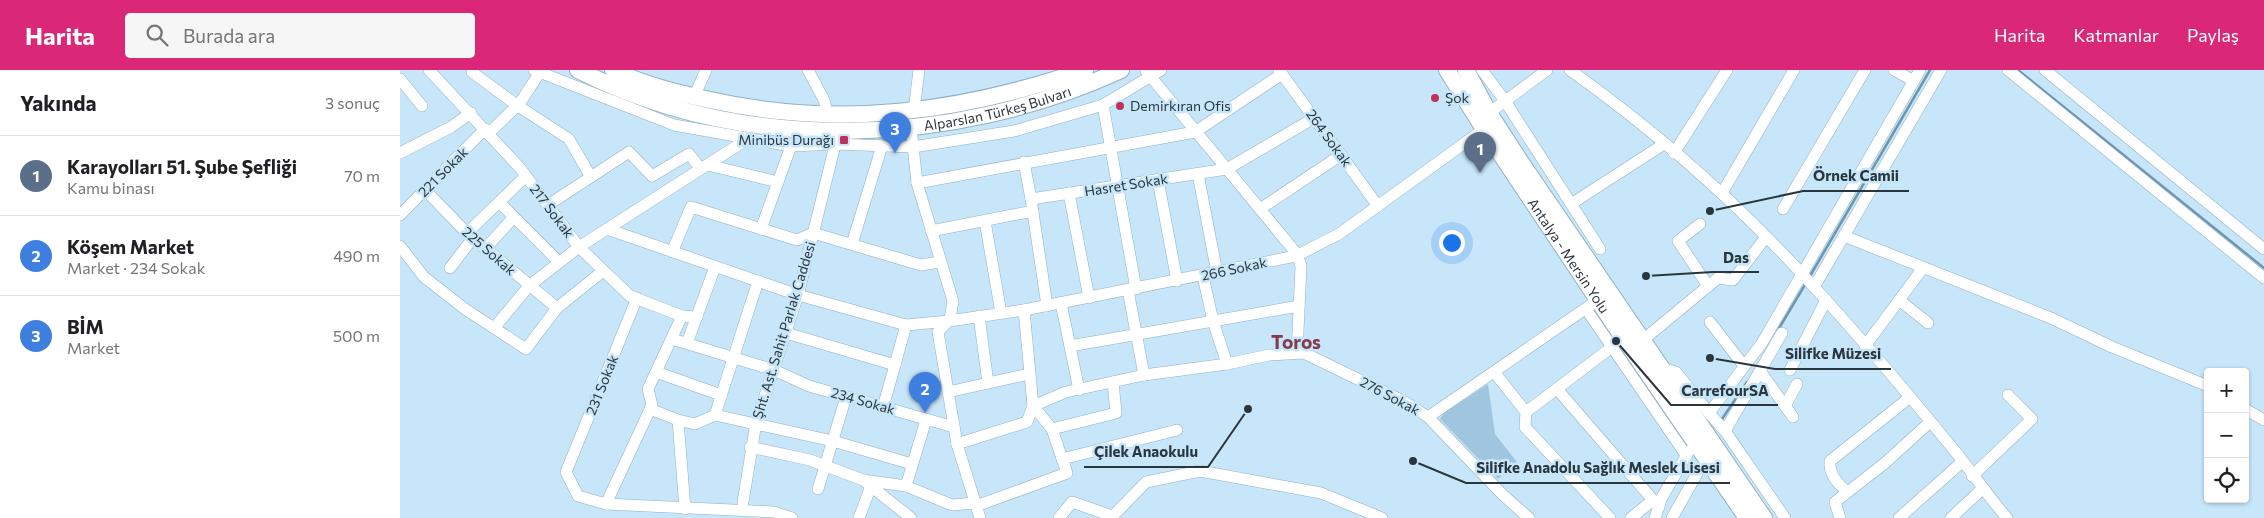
<!DOCTYPE html>
<html lang="tr">
<meta charset="utf-8">
<style>
:root{--surface:#fff;--page:#f6f6f6;--text:#202124;--muted:#757577;--line:#e0e0e0;--accent:#db2777}
body{margin:0;font-family:Commissioner,sans-serif;background:var(--page);color:var(--text)}
.controls{position:absolute;right:15px;bottom:15px;display:grid;overflow:hidden;border-radius:5px;box-shadow:0 1px 4px #0004}
.controls button{width:45px;height:45px;display:grid;place-items:center;padding:0;border:0;border-bottom:1px solid var(--line);background:var(--surface);color:var(--text);font:25px sans-serif}
.you{position:absolute;left:1051px;top:172px;width:18px;height:18px;margin:-12px;border:4px solid #fff;border-radius:50%;background:#1a73e8;box-shadow:0 0 0 8px #1a73e833}
.badge{display:grid;place-items:center;width:32px;height:32px;border-radius:50%;background:var(--accent);color:#fff;font-size:16px;font-weight:700}
.pin{position:absolute;translate:-50% -41px;filter:drop-shadow(0 1px 2px #0008)}
.pin::after{content:'';position:absolute;top:26px;width:18px;height:15px;background:inherit;clip-path:polygon(0 0,100% 0,50% 100%)}
.list{margin:0;padding:0;list-style:none}
h2{display:flex;justify-content:space-between;align-items:center;height:65px;margin:0;padding:0 20px;font-size:21px}
h2 small{font-size:16px;font-weight:400;color:var(--muted)}
.list li{display:grid;grid-template-columns:32px 1fr auto;gap:15px;align-items:center;box-sizing:border-box;height:80px;padding:0 20px;border-top:1px solid var(--line)}
.list b{display:block;font-size:19px;white-space:nowrap}
.list p{margin:0;font-size:16px;white-space:nowrap;color:var(--muted)}
.list em{font-size:16px;font-style:normal;color:var(--muted)}
.icon{flex:none;width:28px;height:28px;fill:none;stroke:currentColor;stroke-width:2;stroke-linecap:round;stroke-linejoin:round}
.map{position:relative;flex:none;width:1864px;height:448px;overflow:hidden}
header{display:flex;align-items:center;gap:30px;box-sizing:border-box;height:70px;padding:0 25px;background:var(--accent);color:#fff}
header strong{font-size:24px}
nav{display:flex;gap:28px;margin-inline-start:auto;font-size:18px}
.search{width:350px;height:45px;background:var(--page);display:flex;align-items:center;gap:12px;box-sizing:border-box;padding:0 18px;border-radius:5px;color:var(--muted);font-size:19px}
main{display:flex}
aside{flex:1;background:var(--surface)}
.map>svg:first-child{display:block}
.green{fill:#a0c6df}
.lines{fill:none;stroke-linecap:round;stroke-linejoin:round}
.stream{stroke:#6d96b0;stroke-width:2.5}
.minor-casing{stroke:#93b0c4;stroke-width:12}
.highway-casing{stroke:#93b0c4;stroke-width:18}
.minor{stroke:#fff;stroke-width:11}
.highway{stroke:#fff;stroke-width:16}
.poi-dot{fill:#c0325c;stroke:#c7e6fa;stroke-width:2}
.labels{text-anchor:middle;stroke-width:5;stroke-linejoin:round;paint-order:stroke}
.poi-label{font-size:14px;fill:#2a363d;stroke:#c7e6fa;text-anchor:start}
.street-label{font-size:14px;fill:#2a363d;stroke:#c7e6fa}
.district-label{font-size:19px;font-weight:bold;fill:#833b4b;stroke:#c7e6fa}
.leader{fill:none;stroke:#2a363d;stroke-width:2}
.callout-dot{fill:#2a363d;stroke:#c7e6fa;stroke-width:2}
.callout-label{font-size:15px;text-anchor:middle;font-weight:bold;fill:#2a363d;stroke:#c7e6fa;stroke-width:5;stroke-linejoin:round;paint-order:stroke}
</style>
<header>
<strong>Harita</strong>
<div class="search"><svg class="icon" aria-label="search" viewBox="0 0 24 24"><circle cx="10" cy="10" r="6"/><path d="M15 15l6 6"/></svg>Burada ara</div>
<nav><a>Harita</a><a>Katmanlar</a><a>Paylaş</a></nav>
</header>
<main>
<aside>
<h2>Yakında<small>3 sonuç</small></h2>
<ul class="list">
<li><span class="badge" style="background:#5c6f8a">1</span><div><b>Karayolları 51. Şube Şefliği</b><p>Kamu binası</p></div><em>70 m</em></li>
<li><span class="badge" style="background:#3f7fe0">2</span><div><b>Köşem Market</b><p>Market · 234 Sokak</p></div><em>490 m</em></li>
<li><span class="badge" style="background:#3f7fe0">3</span><div><b>BİM</b><p>Market</p></div><em>500 m</em></li>
</ul>
</aside>
<div class="map">
<svg width="1864" height="448" viewBox="0 0 1864 448">
<rect width="100%" height="100%" fill="#c7e6fa"/>
<polygon class="green" points="1088,314 1095,364 1117,392 1098,409 1040,349 1044,343"/>
<g class="lines">
<g class="stream">
<polyline points="1618,0 1864,198"/>
<polyline points="1410,206 1530,0"/>
<polyline points="1378,260 1406,213"/>
<polyline points="1322,349 1347,312"/>
</g>
<defs>
<g id="minor">
<polyline points="29,0 120,98 179,177 230,226 282,246 297,247"/>
<polyline points="134,0 274,55 391,76 436,74 513,77 614,61 703,35 761,0"/>
<polyline points="408,0 424,30 428,46"/>
<polyline points="879,0 978,136"/>
<polyline points="1082,0 1105,31 1200,179"/>
<path d="M1170 0C1254 60 1333 129 1403 205 1455 261 1505 320 1554 380 1572 402 1588 426 1607 448"/>
<polyline points="1494,0 1514,11"/>
<polyline points="1608,0 1864,208"/>
<polyline points="1645,0 1864,179"/>
<polyline points="746,1 897,184 901,196 897,283"/>
<polyline points="72,2 118,36 169,69 191,107"/>
<polyline points="0,9 22,36"/>
<polyline points="294,27 306,0"/>
<polyline points="703,35 736,219"/>
<polyline points="514,41 519,0"/>
<polyline points="1089,43 1147,0"/>
<polyline points="511,58 517,113 553,231 550,249 538,262 557,374 580,448"/>
<polyline points="89,63 120,33 140,2"/>
<polyline points="0,83 51,57 71,43"/>
<polyline points="1274,83 1327,0"/>
<polyline points="624,92 631,129"/>
<polyline points="308,95 378,112"/>
<polyline points="798,104 817,203"/>
<polyline points="758,110 777,211"/>
<polyline points="517,113 795,62 882,4"/>
<polyline points="25,120 67,163 157,238"/>
<polyline points="669,123 689,228"/>
<polyline points="1322,123 1394,0"/>
<polyline points="99,132 159,192"/>
<polyline points="1171,134 1264,74"/>
<polyline points="148,135 229,82 252,106 289,84 301,99"/>
<polyline points="860,139 941,85"/>
<polyline points="1383,139 1465,0"/>
<polyline points="0,145 85,59"/>
<polyline points="585,151 601,243"/>
<polyline points="1300,154 1278,171 1308,216"/>
<polyline points="207,159 398,225 506,255 549,251 624,240 896,186 939,164 1084,59"/>
<polyline points="361,159 391,76"/>
<polyline points="531,161 633,141"/>
<polyline points="67,163 126,106"/>
<polyline points="1444,166 1651,248 1712,277 1808,316"/>
<polyline points="452,174 482,76"/>
<polyline points="0,176 24,207 65,239 126,279 157,238 203,201"/>
<polyline points="85,179 114,147"/>
<polyline points="272,182 291,137 397,170 413,163 521,195 540,192"/>
<polyline points="50,198 73,168"/>
<polyline points="803,206 813,251 827,294"/>
<polyline points="1414,217 1541,0"/>
<polyline points="728,220 744,305"/>
<polyline points="237,228 166,402 178,426 206,434 374,442 392,448"/>
<polyline points="1499,230 1528,253"/>
<polyline points="661,233 679,320"/>
<polyline points="647,236 631,129 827,99 914,48"/>
<polyline points="1186,239 1286,385"/>
<polyline points="579,246 588,313"/>
<polyline points="1310,252 1344,296"/>
<polyline points="94,258 129,216 179,177 349,68"/>
<polyline points="386,263 495,295 506,255"/>
<polyline points="1249,265 1318,208 1333,210 1366,167"/>
<polyline points="272,269 374,300 409,316 554,357"/>
<polyline points="287,273 315,197"/>
<polyline points="670,276 899,236"/>
<polyline points="1465,276 1523,198"/>
<polyline points="1261,298 1276,302 1309,343"/>
<polyline points="1390,300 1426,230"/>
<polyline points="1360,301 1393,347"/>
<polyline points="256,302 321,325"/>
<polyline points="1094,302 1126,342 1125,357 1210,448"/>
<polyline points="1157,319 1259,437"/>
<polyline points="548,322 629,304"/>
<polyline points="1385,336 1397,314"/>
<polyline points="483,337 495,295"/>
<polyline points="250,339 278,350"/>
<polyline points="1845,339 1864,350"/>
<polyline points="1126,342 1212,277"/>
<polyline points="315,345 358,211"/>
<polyline points="1028,347 1198,230"/>
<polyline points="652,359 716,343 713,312"/>
<polyline points="1325,361 1382,263"/>
<polyline points="557,374 627,352 633,336 666,322 744,305 827,294 869,285 904,283 1005,332 1028,347 1103,425 1129,448"/>
<polyline points="350,377 410,390 463,410"/>
<polyline points="662,389 777,360"/>
<polyline points="1572,406 1632,349 1608,325"/>
<polyline points="506,416 552,435 575,433"/>
<polyline points="418,419 446,327"/>
<path d="M1446 421C1437 412 1429 405 1430 391L1509 328"/>
<polyline points="343,432 356,353 398,225 437,67"/>
<polyline points="206,434 252,335 248,319 282,246"/>
<polyline points="576,436 667,403 652,359 633,336 624,240"/>
<polyline points="285,439 278,350 295,354 315,345 433,371 512,394"/>
<polyline points="459,448 471,416"/>
<polyline points="511,448 463,410 506,416 526,350"/>
<polyline points="659,448 672,432 712,446"/>
<polyline points="711,448 746,412 800,401 921,423 982,448"/>
<polyline points="1231,448 1253,430"/>
<polyline points="1255,448 1261,429 1289,381"/>
<polyline points="1272,448 1299,400"/>
<polyline points="1385,448 1325,361 1309,343 1362,273 1520,0"/>
<polyline points="1440,448 1435,432 1485,393 1530,352"/>
<polyline points="1499,448 1562,392"/>
<polyline points="1551,448 1582,419"/>
</g>
<g id="highway">
<path id="s1" d="M178 0C346 85 553 77 721 0"/>
<path d="M213 0C244 15 277 23 310 30 440 59 561 42 685 0"/>
<path id="s2" d="M1047 0 1084 59 1212 251 1347 448"/>
<polyline points="1066,0 1089,43 1120,91 1364,448"/>
</g>
</defs>
<use href="#minor" class="minor-casing"/>
<use href="#highway" class="highway-casing"/>
<use href="#minor" class="minor"/>
<use href="#highway" class="highway"/>
</g>
<g class="poi-dot">
<circle cx="1035" cy="28" r="5"/>
<circle cx="720" cy="36" r="5"/>
<rect x="439" y="65" width="10" height="10" rx="2.5"/>
</g>
<g class="labels">
<g class="poi-label">
<text x="1045" y="33">Şok</text>
<text x="730" y="41">Demirkıran Ofis</text>
<text x="434" y="75" text-anchor="end">Minibüs Durağı</text>
</g>
<g class="street-label">
<text dy="5" stroke="none"><textPath href="#s1" startOffset="431">Alparslan Türkeş Bulvarı</textPath></text>
<text transform="translate(929 68) rotate(54)" y="5">264 Sokak</text>
<text transform="translate(43 102) rotate(-45)" y="5">221 Sokak</text>
<text transform="translate(726 115) rotate(-9)" y="5">Hasret Sokak</text>
<text transform="translate(152 141) rotate(53)" y="5">217 Sokak</text>
<text transform="translate(89 181) rotate(41)" y="5">225 Sokak</text>
<text dy="5" stroke="none"><textPath href="#s2" startOffset="222">Antalya - Mersin Yolu</textPath></text>
<text transform="translate(834 199) rotate(-12)" y="5">266 Sokak</text>
<text transform="translate(384 260) rotate(-73)" y="5">Şht. Ast. Sahit Parlak Caddesi</text>
<text transform="translate(202 315) rotate(-68)" y="5">231 Sokak</text>
<text transform="translate(990 326) rotate(28)" y="5">276 Sokak</text>
<text transform="translate(463 331) rotate(16)" y="5">234 Sokak</text>
</g>
<g class="district-label">
<text x="896" y="279">Toros</text>
</g>
</g>
<path class="leader" d="M1310 141L1403 121H1509M1246 206L1313 202H1359M1310 288L1375 299H1491M1216 271L1271 335H1378M848 339L808 397H684M1013 391L1066 413H1330"/>
<g class="callout-dot">
<circle cx="1310" cy="141" r="5"/>
<circle cx="1246" cy="206" r="5"/>
<circle cx="1310" cy="288" r="5"/>
<circle cx="1216" cy="271" r="5"/>
<circle cx="848" cy="339" r="5"/>
<circle cx="1013" cy="391" r="5"/>
</g>
<g class="callout-label">
<text x="1456" y="111">Örnek Camii</text>
<text x="1336" y="193">Das</text>
<text x="1433" y="289">Silifke Müzesi</text>
<text x="1325" y="326">CarrefourSA</text>
<text x="746" y="387">Çilek Anaokulu</text>
<text x="1198" y="403">Silifke Anadolu Sağlık Meslek Lisesi</text>
</g>
</svg>
<div class="controls">
<button>+</button>
<button>−</button>
<button><svg class="icon" aria-label="locate" viewBox="0 0 24 24"><circle cx="12" cy="12" r="6"/><path d="M12 2v4M12 18v4M2 12h4M18 12h4"/></svg></button>
</div>
<div class="you"></div>
<div class="pin badge" style="left:1080px;top:103px;background:#5c6f8a">1</div>
<div class="pin badge" style="left:525px;top:343px;background:#3f7fe0">2</div>
<div class="pin badge" style="left:495px;top:83px;background:#3f7fe0">3</div>
</div>
</main>
